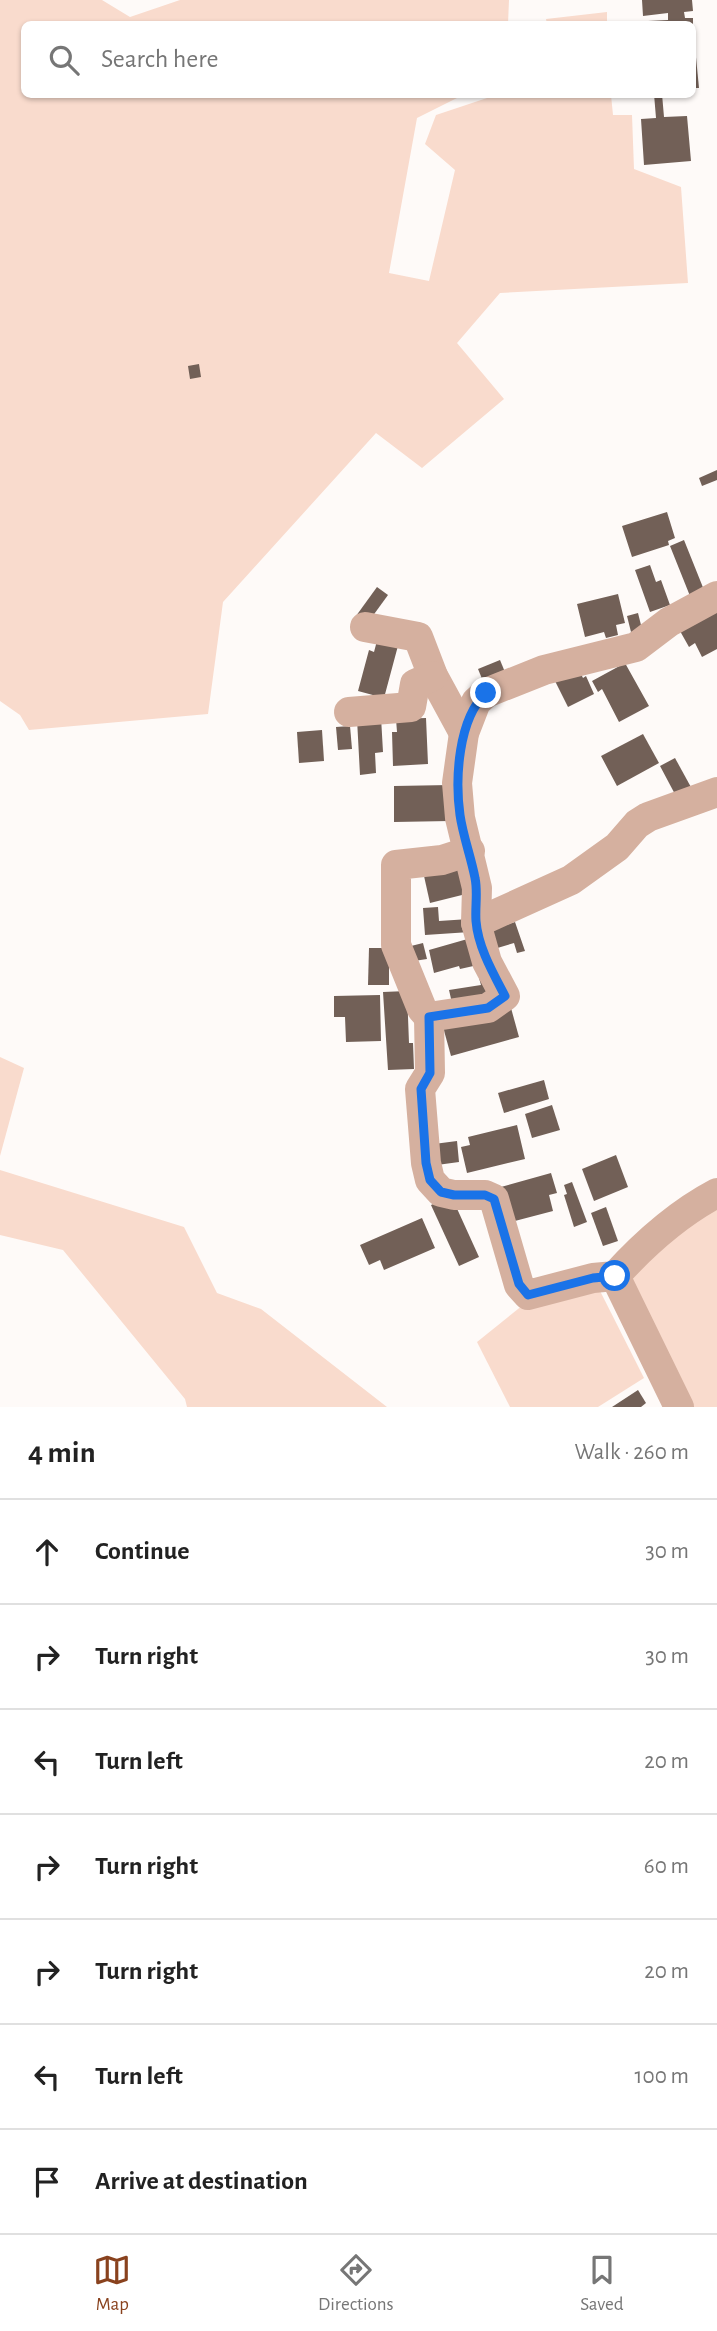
<!DOCTYPE html>
<meta charset="utf-8">
<style>
:root{--surface:#fff;--page:#f2f2f2;--text:#222;--muted:#767676;--line:#e0e0e0;--accent:#89421e}
body{margin:0;font-family:"Alegreya Sans",sans-serif;background:var(--page);color:var(--text)}
.stop{position:absolute;width:21px;height:21px;margin:-16px;border:5px solid #1a73e8;border-radius:50%;background:#fff}
.stop.end{background:#1a73e8;border-color:#fff;box-shadow:0 2px 7px #0008}
.list{margin:0;padding:0;list-style:none}
h2{display:flex;justify-content:space-between;align-items:center;height:91px;margin:0;padding:0 28px;font-size:30px}
h2 small{font-size:23px;font-weight:400;color:var(--muted)}
.list li{display:grid;grid-template-columns:46px 1fr auto;gap:21px;align-items:center;box-sizing:border-box;height:105px;padding:0 28px;border-top:2px solid var(--line)}
.list b{display:block;font-size:26px;white-space:nowrap}
.list em{font-size:23px;font-style:normal;color:var(--muted)}
.icon{flex:none;width:38px;height:38px;fill:none;stroke:currentColor;stroke-width:2;stroke-linecap:round;stroke-linejoin:round}
.map{position:relative;flex:none;width:717px;height:1407px;overflow:hidden}
.search{position:absolute;background:var(--surface);box-shadow:0 2px 5px #0004;left:21px;right:21px;top:21px;height:77px;display:flex;align-items:center;gap:18px;box-sizing:border-box;padding:0 24px;border-radius:10px;color:var(--muted);font-size:26px}
.sheet{height:826px;background:var(--surface)}
nav{display:flex;justify-content:space-around;align-items:center;box-sizing:border-box;height:98px;border-top:2px solid var(--line);background:var(--surface);font-size:19px;color:var(--muted)}
nav a{display:grid;justify-items:center;gap:4px}
nav .on{color:var(--accent)}
.map>svg:first-child{display:block}
.green{fill:#f9dbcd}
.building{fill:#726057}
.lines{fill:none;stroke-linecap:round;stroke-linejoin:round}
.minor{stroke:#d5b09f;stroke-width:30}
.route{stroke:#1a73e8;stroke-width:9}
</style>
<div class="map">
<svg width="717" height="1407" viewBox="0 0 717 1407">
<rect width="100%" height="100%" fill="#fefaf8"/>
<g class="green">
<polygon points="0,0 102,0 130,17 180,0 509,0 508,24 24,24 24,94 463,95 417,118 389,273 429,281 455,170 425,144 436,115 496,95 611,95 613,115 632,115 634,169 681,187 688,283 500,293 457,343 504,399 422,468 376,433 223,602 208,714 29,730 20,715 0,701"/>
<polygon points="607,12 607,24 547,24 546,19"/>
<polygon points="0,1057 24,1068 0,1156"/>
<polygon points="0,1170 184,1227 217,1293 261,1309 387,1407 187,1407 185,1399 63,1250 0,1235"/>
<polygon points="717,1204 717,1407 694,1407 630,1280 641,1261"/>
<polygon points="596,1283 644,1378 598,1407 510,1407 477,1342 523,1305"/>
</g>
<g class="building">
<polygon points="642,0 692,0 693,11 684,12 685,18 693,18 693,24 649,24 648,21 668,20 668,13 643,16"/>
<polygon points="692,37 694,37 699,88 692,88"/>
<polygon points="654,94 662,94 664,117 687,116 691,161 644,165 641,119 656,118"/>
<polygon points="199,364 201,377 190,379 188,366"/>
<polygon points="717,470 717,480 702,486 699,478"/>
<polygon points="667,512 675,538 668,541 669,545 632,557 622,526"/>
<polygon points="684,540 704,590 690,596 670,546"/>
<polygon points="650,565 656,582 661,580 670,605 650,612 635,570"/>
<polygon points="377,587 388,595 372,617 363,621 356,616"/>
<polygon points="618,594 625,623 616,625 618,635 606,638 604,632 585,637 577,604"/>
<polygon points="717,611 717,649 702,657 695,643 689,647 680,631"/>
<polygon points="638,613 642,629 631,632 627,616"/>
<polygon points="378,637 399,642 384,698 358,691 369,650 374,652"/>
<polygon points="500,660 507,677 485,686 478,669"/>
<polygon points="625,663 649,706 619,722 602,689 598,692 592,681"/>
<polygon points="579,670 583,678 586,676 594,694 568,707 554,679"/>
<polygon points="381,717 383,752 375,753 376,773 360,775 357,719"/>
<polygon points="426,718 428,764 393,766 392,732 397,732 396,719"/>
<polygon points="350,726 352,749 338,750 336,727"/>
<polygon points="322,730 324,761 299,763 297,732"/>
<polygon points="643,734 659,763 617,786 601,756"/>
<polygon points="675,758 692,789 677,798 660,766"/>
<polygon points="450,785 450,821 394,822 394,786"/>
<polygon points="460,867 466,894 430,903 424,876"/>
<polygon points="438,907 439,921 469,919 470,932 425,935 423,908"/>
<polygon points="515,922 525,951 517,953 514,943 494,949 488,931"/>
<polygon points="471,938 478,965 460,969 459,966 434,973 429,950"/>
<polygon points="423,943 427,959 414,961 411,946"/>
<polygon points="369,948 389,948 389,985 368,985"/>
<polygon points="479,978 491,996 452,1003 449,990 481,985"/>
<polygon points="407,991 409,1043 413,1043 414,1069 388,1070 383,992"/>
<polygon points="380,995 381,1041 346,1042 345,1017 334,1017 334,996"/>
<polygon points="511,1008 519,1037 451,1056 443,1027"/>
<polygon points="544,1080 549,1099 504,1113 498,1093"/>
<polygon points="552,1105 560,1130 532,1138 525,1114"/>
<polygon points="517,1125 525,1159 467,1173 461,1147 470,1145 468,1137"/>
<polygon points="457,1141 459,1162 437,1165 434,1144"/>
<polygon points="616,1155 628,1187 594,1201 582,1169"/>
<polygon points="551,1173 557,1193 549,1195 553,1211 511,1222 501,1187"/>
<polygon points="572,1182 587,1222 574,1227 564,1195 567,1194 564,1185"/>
<polygon points="445,1199 454,1202 479,1257 459,1266 431,1205"/>
<polygon points="606,1207 618,1241 603,1246 591,1213"/>
<polygon points="422,1218 435,1248 384,1270 380,1260 369,1265 360,1245"/>
<polygon points="638,1390 646,1403 641,1407 612,1407"/>
</g>
<g class="lines">
<g class="minor">
<path d="M717 596 669 622 636 647 544 670 486 693 476 702 464 733 457 783 460 818 477 888 476 923 487 962 505 996 488 1008 429 1017 430 1073 420 1089 426 1163 430 1180 441 1192 454 1195H485L494 1199 519 1285 528 1295 593 1278 615 1276C644 1244 679 1213 717 1193"/>
<polyline points="365,627 418,637 433,676 464,733"/>
<polyline points="349,712 411,707 415,684 433,676"/>
<polyline points="476,923 571,880 617,847 637,824 648,817 717,792"/>
<polyline points="429,1017 422,1009 396,945 396,865 442,860 470,851"/>
<polyline points="615,1276 679,1407"/>
</g>
</g>
<g class="lines">
<path class="route" d="M486 693C458 719 455 779 460 815 463 836 471 857 475 878 478 892 475 906 476 921 478 947 493 973 505 996L488 1008 429 1017 430 1073 421 1089 426 1163 430 1180 441 1192 454 1195H485L494 1199 519 1284 528 1295 593 1278 615 1276"/>
</g>
</svg>
<div class="stop" style="left:615px;top:1276px"></div>
<div class="stop end" style="left:486px;top:693px"></div>
<div class="search"><svg class="icon" aria-label="search" viewBox="0 0 24 24"><circle cx="10" cy="10" r="6"/><path d="M15 15l6 6"/></svg>Search here</div>
</div>
<section class="sheet">
<h2>4 min<small>Walk · 260 m</small></h2>
<ul class="list">
<li><svg class="icon" aria-label="ahead" viewBox="0 0 24 24"><path d="M12 20V5M6 11l6-6 6 6"/></svg><div><b>Continue</b></div><em>30 m</em></li>
<li><svg class="icon" aria-label="right" viewBox="0 0 24 24"><path d="M7 20v-9h11M14 6l5 5-5 5"/></svg><div><b>Turn right</b></div><em>30 m</em></li>
<li><svg class="icon" aria-label="left" viewBox="0 0 24 24"><path d="M17 20v-9H6M10 6l-5 5 5 5"/></svg><div><b>Turn left</b></div><em>20 m</em></li>
<li><svg class="icon" aria-label="right" viewBox="0 0 24 24"><path d="M7 20v-9h11M14 6l5 5-5 5"/></svg><div><b>Turn right</b></div><em>60 m</em></li>
<li><svg class="icon" aria-label="right" viewBox="0 0 24 24"><path d="M7 20v-9h11M14 6l5 5-5 5"/></svg><div><b>Turn right</b></div><em>20 m</em></li>
<li><svg class="icon" aria-label="left" viewBox="0 0 24 24"><path d="M17 20v-9H6M10 6l-5 5 5 5"/></svg><div><b>Turn left</b></div><em>100 m</em></li>
<li><svg class="icon" aria-label="arrive" viewBox="0 0 24 24"><path d="M6 21V4h12l-3 4 3 4H6"/></svg><div><b>Arrive at destination</b></div></li>
</ul>
</section>
<nav>
<a class="on"><svg class="icon" aria-label="map" viewBox="0 0 24 24"><path d="M3 6l6-2 6 2 6-2v14l-6 2-6-2-6 2zM9 4v14M15 6v14"/></svg>Map</a>
<a><svg class="icon" aria-label="directions" viewBox="0 0 24 24"><path d="M12 3l9 9-9 9-9-9zM9 14v-3h6M13 9l2 2-2 2"/></svg>Directions</a>
<a><svg class="icon" aria-label="saved" viewBox="0 0 24 24"><path d="M7 4h10v16l-5-4-5 4z"/></svg>Saved</a>
</nav>
